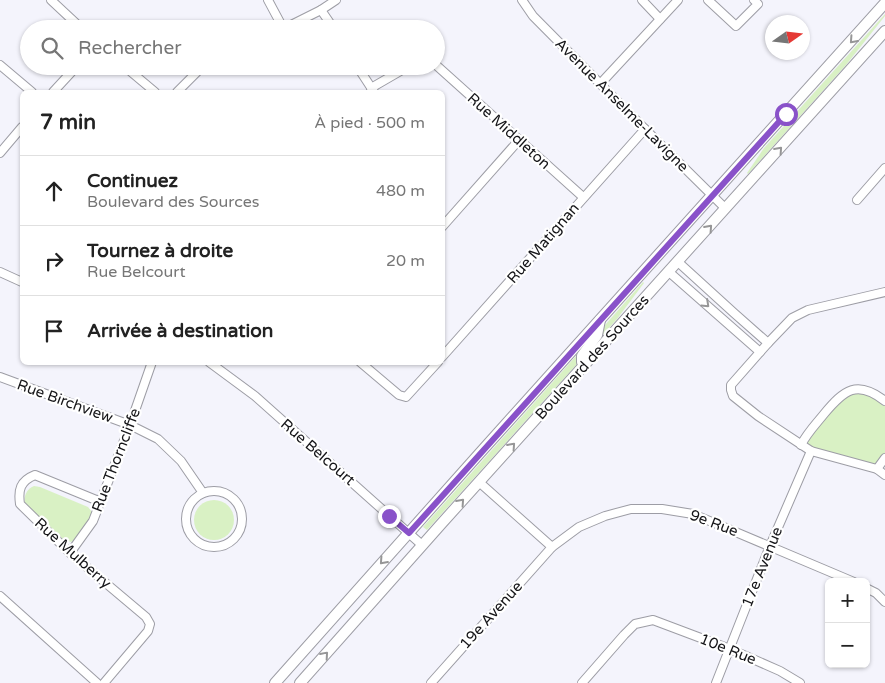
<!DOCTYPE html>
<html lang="fr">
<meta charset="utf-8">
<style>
:root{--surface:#fff;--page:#f2f2f2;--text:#222;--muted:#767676;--line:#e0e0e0}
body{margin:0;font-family:"Varela Round",sans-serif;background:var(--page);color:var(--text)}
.controls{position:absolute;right:15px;bottom:15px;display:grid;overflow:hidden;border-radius:8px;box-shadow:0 1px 4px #0004}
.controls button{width:45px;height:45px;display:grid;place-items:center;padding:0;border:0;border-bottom:1px solid var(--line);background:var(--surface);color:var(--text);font:25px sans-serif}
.compass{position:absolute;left:765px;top:15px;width:45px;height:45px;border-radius:50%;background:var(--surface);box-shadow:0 1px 4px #0004;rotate:76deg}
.stop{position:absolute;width:15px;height:15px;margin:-11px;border:4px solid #8952c9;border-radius:50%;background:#fff}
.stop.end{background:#8952c9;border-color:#fff;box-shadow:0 1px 5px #0008}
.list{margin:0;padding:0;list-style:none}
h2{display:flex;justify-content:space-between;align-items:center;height:65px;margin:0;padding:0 20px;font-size:21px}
h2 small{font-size:16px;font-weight:400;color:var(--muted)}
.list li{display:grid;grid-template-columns:32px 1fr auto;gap:15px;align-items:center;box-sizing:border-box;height:70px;padding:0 20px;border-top:1px solid var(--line)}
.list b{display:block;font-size:19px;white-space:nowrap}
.list p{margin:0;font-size:16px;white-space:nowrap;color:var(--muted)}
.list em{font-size:16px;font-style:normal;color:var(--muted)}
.icon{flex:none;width:28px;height:28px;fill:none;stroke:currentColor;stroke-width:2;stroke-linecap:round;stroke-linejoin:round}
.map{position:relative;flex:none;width:885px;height:683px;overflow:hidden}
.search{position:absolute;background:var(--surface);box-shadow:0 1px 4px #0004;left:20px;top:20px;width:425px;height:55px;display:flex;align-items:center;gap:12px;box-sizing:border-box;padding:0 18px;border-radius:28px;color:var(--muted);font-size:19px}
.panel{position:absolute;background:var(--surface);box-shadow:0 1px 4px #0004;left:20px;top:90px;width:425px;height:275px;border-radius:8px}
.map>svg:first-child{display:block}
.green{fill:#d9f1c4}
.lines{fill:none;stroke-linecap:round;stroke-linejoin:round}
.minor-casing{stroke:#9d9da5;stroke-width:10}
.major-casing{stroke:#9d9da5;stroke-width:12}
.minor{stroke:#fff;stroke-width:8}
.major{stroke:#fff;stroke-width:10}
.oneway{stroke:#969697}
.route{stroke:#8952c9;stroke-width:6}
.labels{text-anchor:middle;stroke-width:4.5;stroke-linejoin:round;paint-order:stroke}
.street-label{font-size:15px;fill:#151518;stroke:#fff}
</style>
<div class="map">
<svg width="885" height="683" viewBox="0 0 885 683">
<rect width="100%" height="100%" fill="#f4f4fc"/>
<g class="green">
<polygon points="885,14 885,16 846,65 748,174 747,173 764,148"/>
<polygon points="643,282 644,283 617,319 598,340 605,325"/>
<polygon points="576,356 577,364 427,530 423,527"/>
<polygon points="866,390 885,399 885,460 877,469 801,445 835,402 848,394"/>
<path d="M34 486 40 487 88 507 92 512V515L74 540 71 542 64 540 25 504C23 496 27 489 34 486Z"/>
<circle cx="214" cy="520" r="20"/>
</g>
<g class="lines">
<defs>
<g id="minor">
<polyline points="51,0 82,29"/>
<polyline points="268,0 283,28"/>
<polyline points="522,0 533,16 645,129 725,208"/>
<polyline points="642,0 660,19"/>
<polyline points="708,0 736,26 758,4 754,0"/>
<polyline points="321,10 334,29"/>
<polyline points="283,29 321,10 336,0"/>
<polyline points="0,65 32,92"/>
<polyline points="436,65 583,197"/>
<polyline points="124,66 155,92"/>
<polyline points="357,66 374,92"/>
<polyline points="601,83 678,0"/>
<polyline points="371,88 409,66"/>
<polyline points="53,92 77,66"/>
<polyline points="177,92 198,71 205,66"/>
<polyline points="0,153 22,127"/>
<polyline points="857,200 885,168"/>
<polyline points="442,227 519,140"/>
<polyline points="678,262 734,313 768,343"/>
<polyline points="0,272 22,282"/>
<polyline points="669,272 760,352"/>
<polyline points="885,292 808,310 792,318 768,343 731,385 731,390 733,396 758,416 811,451 877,469 885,475"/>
<polyline points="442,357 645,129"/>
<polyline points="209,362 255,396 422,545"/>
<polyline points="360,362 399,395 406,397 438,362"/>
<polyline points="0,377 130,425 158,439 181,461 203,493"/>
<path d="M801 445C807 433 816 424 824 414 844 390 857 379 885 401"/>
<polyline points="877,469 885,458"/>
<polyline points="479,482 552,547"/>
<circle cx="214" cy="519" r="28"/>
<path d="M101 502 35 475C20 481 18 490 20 504L70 553 146 617 150 624 148 631 104 683"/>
<polyline points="70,553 93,521 130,425 152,362"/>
<polyline points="866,588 876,593 885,602"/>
<polyline points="0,596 97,683"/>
<polyline points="431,683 552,547 579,527 605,516 631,509 662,509 693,514 854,582"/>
<polyline points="582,683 624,635 635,624 653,620 730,649 780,671 800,683"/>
<polyline points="716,683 770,546 811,451"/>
</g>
<g id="major">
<polyline points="584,365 582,362 582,356 597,335 600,320"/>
<polyline points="275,683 479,454 885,3"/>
<polyline points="300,683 442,523 885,31"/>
</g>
</defs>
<use href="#minor" class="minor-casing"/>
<use href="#major" class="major-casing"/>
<use href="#minor" class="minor"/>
<use href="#major" class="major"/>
</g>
<defs><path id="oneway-chevron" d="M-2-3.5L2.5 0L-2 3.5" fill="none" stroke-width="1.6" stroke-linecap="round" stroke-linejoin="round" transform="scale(1.25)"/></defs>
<g class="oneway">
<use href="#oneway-chevron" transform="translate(853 40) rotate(132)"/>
<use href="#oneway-chevron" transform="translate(779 150) rotate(-48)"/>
<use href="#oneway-chevron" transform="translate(709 228) rotate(-48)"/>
<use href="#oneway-chevron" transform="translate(706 304) rotate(43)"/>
<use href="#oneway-chevron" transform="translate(512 446) rotate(-48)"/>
<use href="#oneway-chevron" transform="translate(461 502) rotate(-48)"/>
<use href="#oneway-chevron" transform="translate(383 561) rotate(132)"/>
<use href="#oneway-chevron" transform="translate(325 655) rotate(-49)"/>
</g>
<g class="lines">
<polyline class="route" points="389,516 409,533 786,114"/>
</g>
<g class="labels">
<g class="street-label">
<text transform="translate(622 105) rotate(45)" y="5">Avenue Anselme-Lavigne</text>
<text transform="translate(509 131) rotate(42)" y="5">Rue Middleton</text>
<text transform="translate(543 243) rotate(-49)" y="5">Rue Matignan</text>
<text transform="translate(592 357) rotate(-48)" y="5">Boulevard des Sources</text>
<text transform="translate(65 401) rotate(20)" y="5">Rue Birchview</text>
<text transform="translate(318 452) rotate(41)" y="5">Rue Belcourt</text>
<text transform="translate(116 460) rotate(-69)" y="5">Rue Thorncliffe</text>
<text transform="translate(714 523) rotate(21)" y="5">9e Rue</text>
<text transform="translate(73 553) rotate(42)" y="5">Rue Mulberry</text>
<text transform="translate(762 567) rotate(-68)" y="5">17e Avenue</text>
<text transform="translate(491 615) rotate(-48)" y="5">19e Avenue</text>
<text transform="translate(728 649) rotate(22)" y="5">10e Rue</text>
</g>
</g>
</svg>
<div class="controls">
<button>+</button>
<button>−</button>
</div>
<svg class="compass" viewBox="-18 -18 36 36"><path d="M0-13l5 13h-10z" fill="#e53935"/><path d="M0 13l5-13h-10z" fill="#767676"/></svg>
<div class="stop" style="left:786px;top:114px"></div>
<div class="stop end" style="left:389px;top:516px"></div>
<div class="search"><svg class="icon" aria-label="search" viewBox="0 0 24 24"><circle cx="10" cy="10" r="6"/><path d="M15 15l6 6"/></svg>Rechercher</div>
<section class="panel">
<h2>7 min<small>À pied · 500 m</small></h2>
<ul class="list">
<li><svg class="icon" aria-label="ahead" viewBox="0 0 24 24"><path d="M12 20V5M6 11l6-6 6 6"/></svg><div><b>Continuez</b><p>Boulevard des Sources</p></div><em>480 m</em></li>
<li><svg class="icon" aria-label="right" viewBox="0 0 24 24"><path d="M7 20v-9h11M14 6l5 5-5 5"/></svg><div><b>Tournez à droite</b><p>Rue Belcourt</p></div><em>20 m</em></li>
<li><svg class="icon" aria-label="arrive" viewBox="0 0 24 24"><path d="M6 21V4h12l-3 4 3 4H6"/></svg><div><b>Arrivée à destination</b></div></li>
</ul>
</section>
</div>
